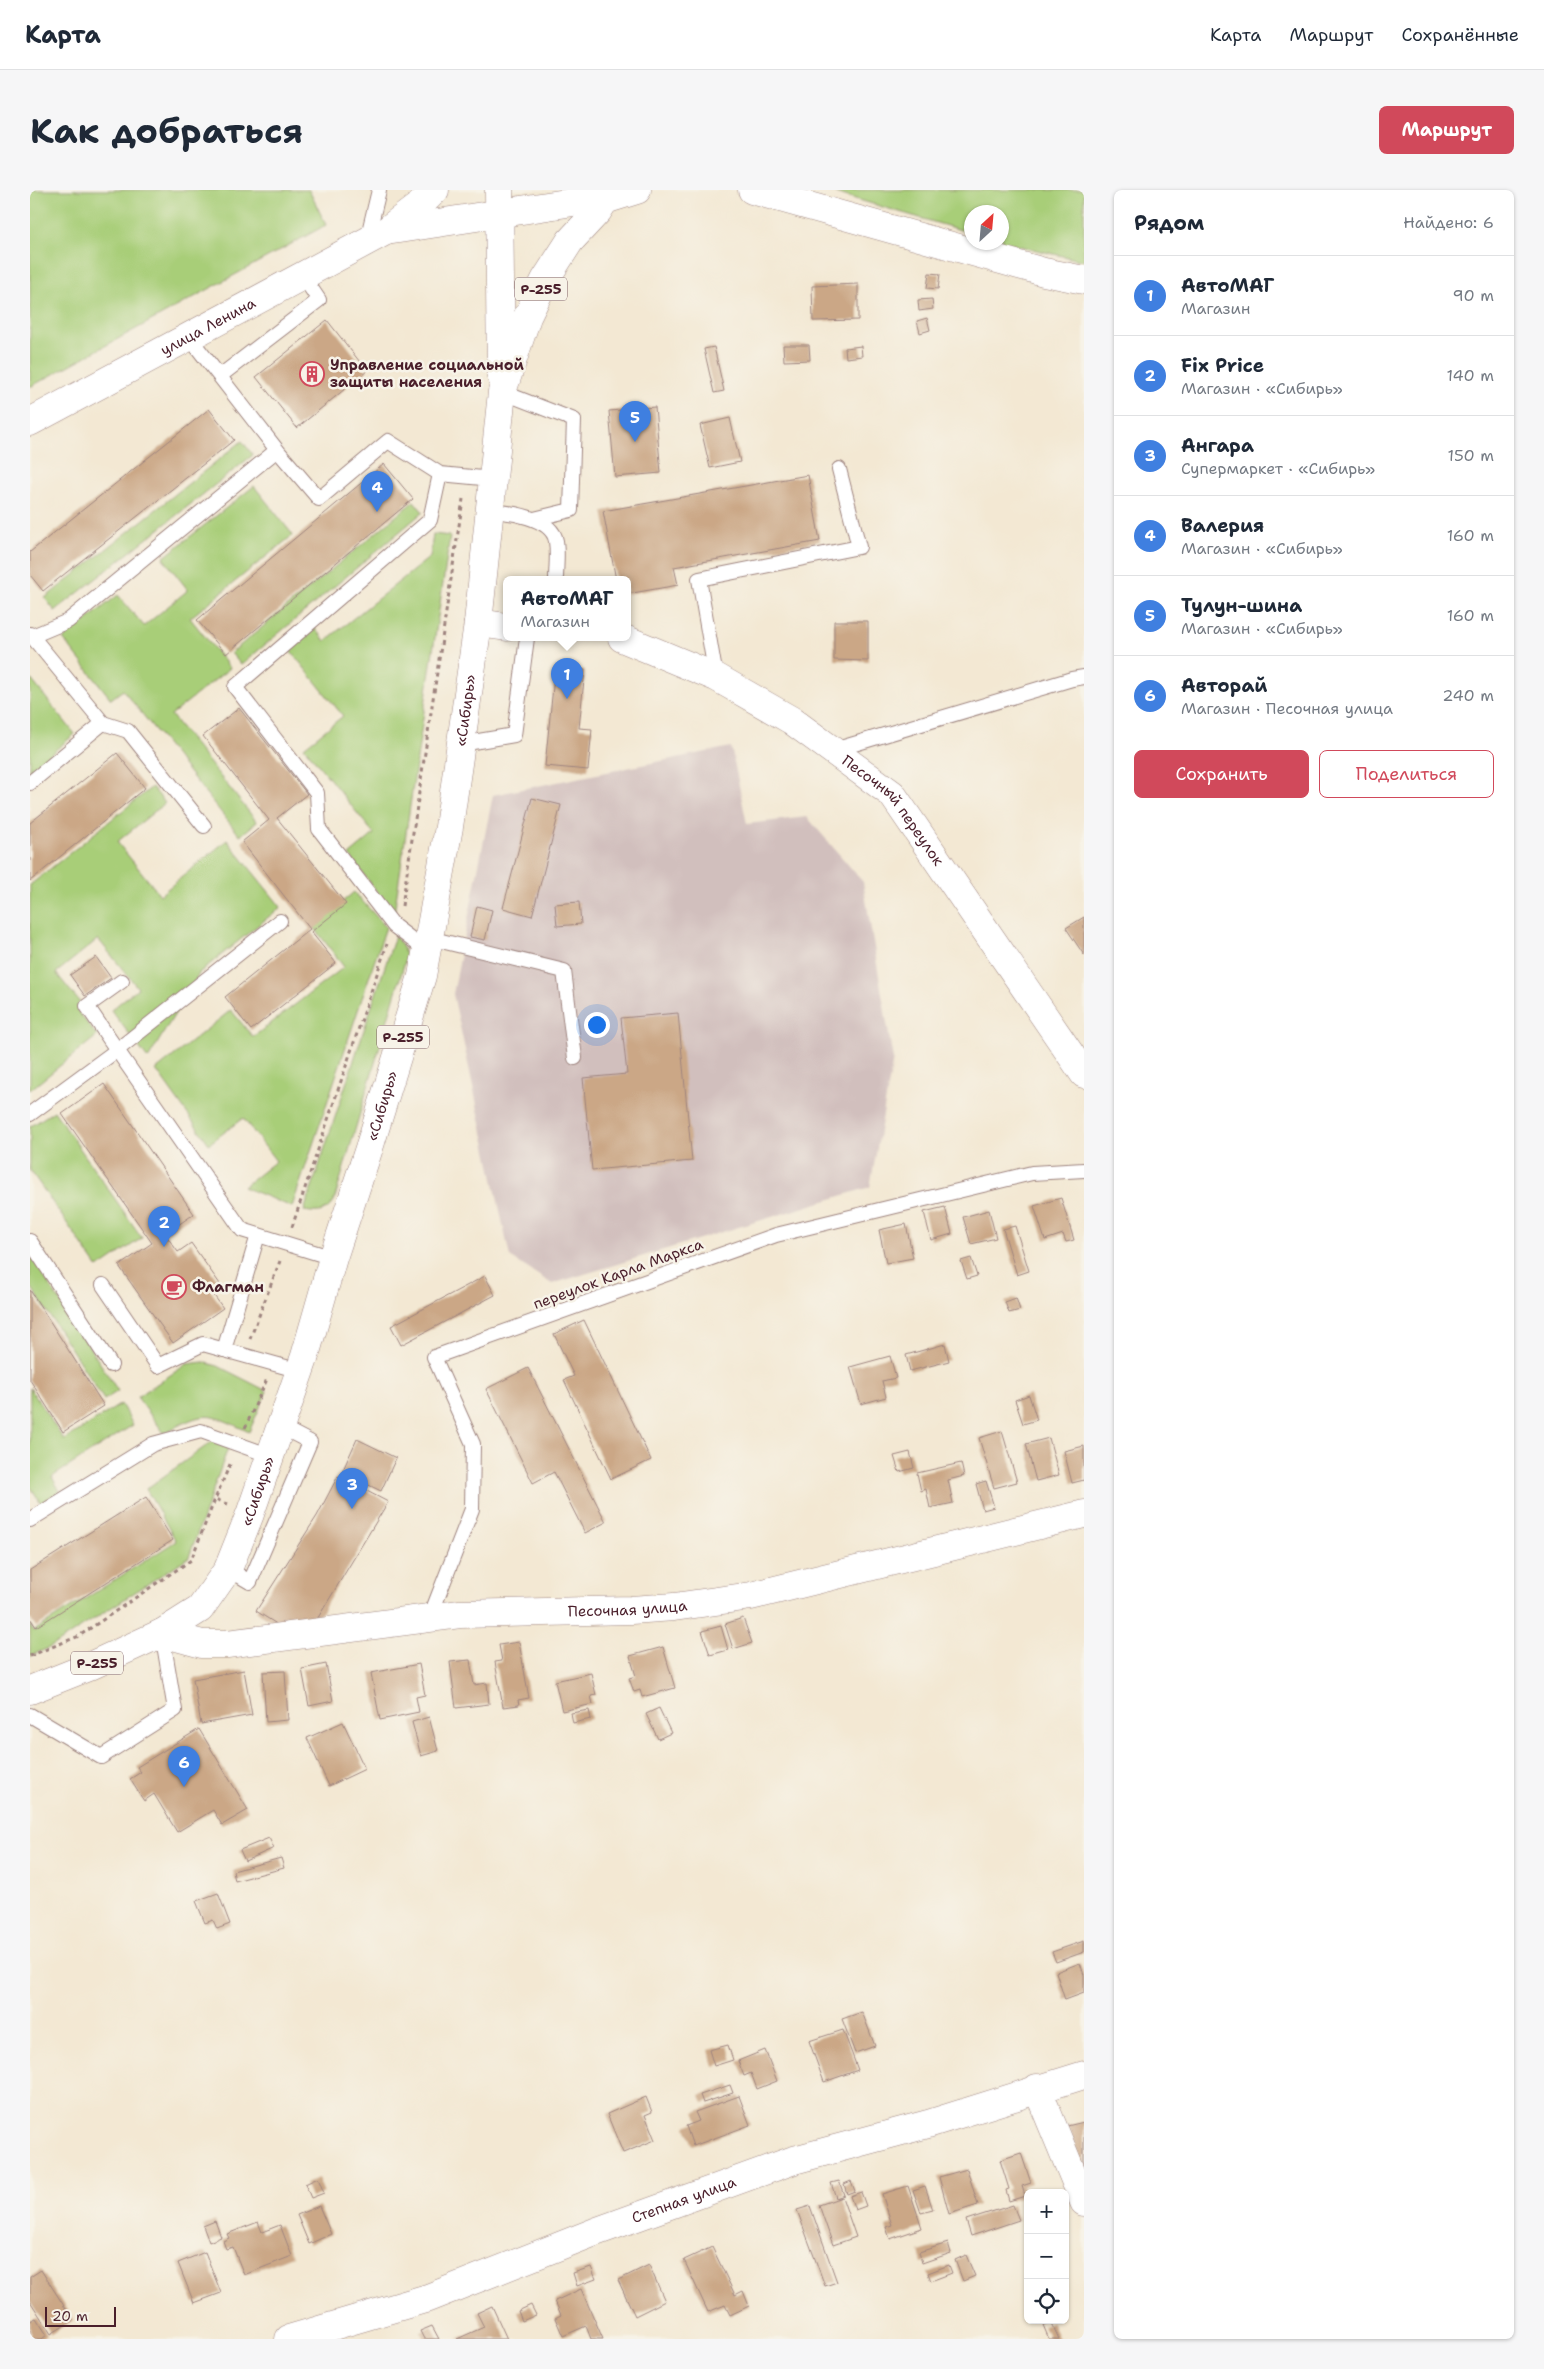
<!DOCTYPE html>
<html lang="ru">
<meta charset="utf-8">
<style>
:root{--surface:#fff;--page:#f6f6f7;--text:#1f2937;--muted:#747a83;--line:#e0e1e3;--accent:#d1495b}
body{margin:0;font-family:"Shantell Sans",sans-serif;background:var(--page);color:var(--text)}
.controls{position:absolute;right:15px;bottom:15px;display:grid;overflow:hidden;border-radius:8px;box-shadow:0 1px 4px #0004}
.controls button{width:45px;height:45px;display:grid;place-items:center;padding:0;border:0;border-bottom:1px solid var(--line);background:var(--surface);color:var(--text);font:25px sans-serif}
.compass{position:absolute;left:934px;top:15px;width:45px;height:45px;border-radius:50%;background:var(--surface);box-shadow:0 1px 4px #0004;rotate:26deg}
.scale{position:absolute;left:15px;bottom:12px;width:71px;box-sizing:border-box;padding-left:5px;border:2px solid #4a1f2b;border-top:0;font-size:14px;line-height:18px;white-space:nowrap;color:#4a1f2b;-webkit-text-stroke:4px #f7f3e8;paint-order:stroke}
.you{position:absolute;left:566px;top:834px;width:18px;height:18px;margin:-12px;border:4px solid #fff;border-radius:50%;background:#1a73e8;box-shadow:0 0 0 8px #1a73e833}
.badge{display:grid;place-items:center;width:32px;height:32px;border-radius:50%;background:var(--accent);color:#fff;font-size:16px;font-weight:700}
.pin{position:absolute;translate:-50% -41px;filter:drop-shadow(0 1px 2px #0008)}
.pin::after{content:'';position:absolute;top:26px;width:18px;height:15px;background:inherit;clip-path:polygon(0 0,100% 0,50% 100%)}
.popup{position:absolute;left:473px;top:386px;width:128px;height:65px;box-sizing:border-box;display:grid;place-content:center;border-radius:8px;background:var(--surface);filter:drop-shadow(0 1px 4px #0005);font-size:16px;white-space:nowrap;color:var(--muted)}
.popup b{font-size:19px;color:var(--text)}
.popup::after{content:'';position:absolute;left:50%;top:100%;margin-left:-10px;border:10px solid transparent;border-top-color:var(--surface)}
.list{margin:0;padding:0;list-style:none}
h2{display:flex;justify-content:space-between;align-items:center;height:65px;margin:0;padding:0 20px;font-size:21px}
h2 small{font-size:16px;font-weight:400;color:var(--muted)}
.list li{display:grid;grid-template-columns:32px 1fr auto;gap:15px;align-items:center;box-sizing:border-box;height:80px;padding:0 20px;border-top:1px solid var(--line)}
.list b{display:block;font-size:19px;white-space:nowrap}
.list p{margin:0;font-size:16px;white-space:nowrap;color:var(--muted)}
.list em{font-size:16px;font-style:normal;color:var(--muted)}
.actions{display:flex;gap:10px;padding:15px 20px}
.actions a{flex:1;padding:11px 0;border:1px solid var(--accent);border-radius:8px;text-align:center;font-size:18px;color:var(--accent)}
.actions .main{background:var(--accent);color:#fff}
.icon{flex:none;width:28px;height:28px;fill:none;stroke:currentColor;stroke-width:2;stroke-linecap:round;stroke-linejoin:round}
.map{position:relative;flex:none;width:1054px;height:2149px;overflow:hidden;border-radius:8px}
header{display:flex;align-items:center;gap:30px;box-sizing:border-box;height:70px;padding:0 25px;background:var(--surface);border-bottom:1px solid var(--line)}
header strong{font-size:24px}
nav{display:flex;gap:28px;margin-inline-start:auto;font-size:18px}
.intro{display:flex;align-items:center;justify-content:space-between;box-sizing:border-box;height:120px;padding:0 30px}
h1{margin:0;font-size:35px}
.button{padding:12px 22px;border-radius:8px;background:var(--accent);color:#fff;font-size:18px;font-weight:700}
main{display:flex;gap:30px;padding:0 30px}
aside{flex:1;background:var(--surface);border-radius:8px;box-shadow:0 1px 4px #0004}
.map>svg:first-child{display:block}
.industrial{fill:#d1bfbd}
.green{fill:#a8ce78;stroke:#797652}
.building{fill:#cba786}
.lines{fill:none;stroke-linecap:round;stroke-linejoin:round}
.lane-casing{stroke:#9e847f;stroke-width:16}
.street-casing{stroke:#9e847f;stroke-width:29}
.secondary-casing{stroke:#9e847f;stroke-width:29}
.highway-casing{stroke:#9e847f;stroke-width:29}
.path{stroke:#9e847f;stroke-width:3;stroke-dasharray:4 4;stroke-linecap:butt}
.lane{stroke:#fff;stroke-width:14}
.street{stroke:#fff;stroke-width:28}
.secondary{stroke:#fff;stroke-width:28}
.highway{stroke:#fff;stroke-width:28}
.labels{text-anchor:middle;stroke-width:5;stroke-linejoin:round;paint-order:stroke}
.shield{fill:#f7f3e8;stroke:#7e5f64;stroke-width:1}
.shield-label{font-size:14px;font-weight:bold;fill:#4a1f2b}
.street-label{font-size:15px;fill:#4a1f2b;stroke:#f7f3e8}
.poi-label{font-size:15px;font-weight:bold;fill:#4a1f2b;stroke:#f7f3e8;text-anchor:start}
</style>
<header>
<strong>Карта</strong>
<nav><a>Карта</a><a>Маршрут</a><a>Сохранённые</a></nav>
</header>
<div class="intro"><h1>Как добраться</h1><a class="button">Маршрут</a></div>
<main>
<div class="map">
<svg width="1054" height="2149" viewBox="0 0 1054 2149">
<rect width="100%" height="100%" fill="#f7f3e8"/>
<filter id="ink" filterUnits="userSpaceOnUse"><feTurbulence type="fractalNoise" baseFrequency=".02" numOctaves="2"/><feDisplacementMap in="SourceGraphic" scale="10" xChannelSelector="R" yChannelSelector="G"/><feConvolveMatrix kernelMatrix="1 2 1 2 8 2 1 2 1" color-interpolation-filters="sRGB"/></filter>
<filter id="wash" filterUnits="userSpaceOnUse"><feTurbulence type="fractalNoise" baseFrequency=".0096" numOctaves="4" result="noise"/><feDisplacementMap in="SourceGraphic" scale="20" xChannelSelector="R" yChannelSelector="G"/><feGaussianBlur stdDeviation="1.12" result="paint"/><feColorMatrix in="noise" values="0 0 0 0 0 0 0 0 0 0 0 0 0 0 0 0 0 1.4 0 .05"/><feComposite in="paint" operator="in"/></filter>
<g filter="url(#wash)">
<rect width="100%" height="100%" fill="#f3e8d3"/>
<polygon class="industrial" points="701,557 717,634 777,627 833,692 863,869 840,997 522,1094 480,1067 423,804 463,605"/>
<g class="green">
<polygon points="0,0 279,0 296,35 0,197"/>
<polygon points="795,0 1054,0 1054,71 972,52 972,22 942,22 941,43"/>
<polygon points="212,251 223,265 25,421 15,408"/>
<polygon points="224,296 263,345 160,428 200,478 141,525 227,632 210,646 93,500 81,509 33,449 88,405 114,436 158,400 133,368"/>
<polygon points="384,311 393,322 211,475 201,463"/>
<polygon points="403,344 420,346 364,724 319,665 344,644 274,557 313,526 260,460 285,438 295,451 400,367"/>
<polygon points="0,488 45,544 0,581"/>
<polygon points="122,597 135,613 87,652 130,705 197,650 251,717 170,782 118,869 81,820 108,798 68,749 26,783 52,815 47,820 67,846 0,900 0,695"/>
<polygon points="324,702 356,737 262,1017 213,997 246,971 213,928 179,954 126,880 201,820 223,847 314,777 283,736"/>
<path d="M365 746 372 755 376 768 304 1011C295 1024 288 1023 274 1021Z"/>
<polygon points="24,921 112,1048 68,1078 0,980 0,937"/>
<polygon points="0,1065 88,1201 74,1210 0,1095"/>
<path d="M173 1172 188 1176 237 1201 219 1242C176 1221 176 1221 134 1243L107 1207 157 1174Z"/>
<polygon points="0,1198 34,1250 91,1214 103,1235 22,1287 30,1301 11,1313 0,1296"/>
<polygon points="183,1251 198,1258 159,1367 21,1457 0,1466 0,1435 4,1441 146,1351 116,1299"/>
</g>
<g id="blocks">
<g class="building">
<polygon points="899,83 910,84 908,99 897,98"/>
<polygon points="828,94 828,130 783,131 782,96"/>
<polygon points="902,109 903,119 889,121 888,110"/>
<polygon points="897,128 900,140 890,143 887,131"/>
<polygon points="297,130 337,181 267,238 226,187"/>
<polygon points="753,155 779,155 780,170 754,171"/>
<polygon points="831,156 832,166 816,168 815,158"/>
<polygon points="684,157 694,201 684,203 674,159"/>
<polygon points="625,217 631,283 585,287 579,221"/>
<polygon points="179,219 204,250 13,401 0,385 0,362"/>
<polygon points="700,228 710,272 680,278 670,235"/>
<polygon points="354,274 383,309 196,464 167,430"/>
<polygon points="778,285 790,351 644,377 648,395 597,404 597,390 586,390 573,321"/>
<polygon points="804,431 838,431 838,471 804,470"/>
<polygon points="525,477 555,480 549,538 562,539 558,580 515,576"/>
<polygon points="209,518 277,604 247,628 316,714 281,742 306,773 221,840 195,807 280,739 212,652 239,630 173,546"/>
<polygon points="87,563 115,598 0,691 0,633"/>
<polygon points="502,608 531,615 502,726 473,718"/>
<polygon points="549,712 551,734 527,736 525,714"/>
<polygon points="447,716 462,720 455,750 440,747"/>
<polygon points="1054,727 1054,765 1036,738"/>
<polygon points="66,767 81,788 55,806 40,785"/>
<polygon points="648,823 662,971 562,980 553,888 597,884 591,828"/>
<polygon points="74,894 164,1024 135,1044 148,1062 161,1053 190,1094 180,1100 193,1118 143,1153 89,1076 122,1053 32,924"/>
<polygon points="1031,1008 1044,1050 1036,1052 1033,1044 1015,1050 1004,1016"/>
<polygon points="915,1017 922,1044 901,1050 894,1022"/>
<polygon points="959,1020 966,1048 941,1054 933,1027"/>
<polygon points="876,1034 883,1068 856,1073 849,1040"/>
<polygon points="985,1036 999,1081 987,1085 973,1039"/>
<polygon points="941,1068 947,1086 937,1089 931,1071"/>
<polygon points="455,1086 465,1105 371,1155 361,1136"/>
<polygon points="0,1100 74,1216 33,1242 0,1190"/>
<polygon points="986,1108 990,1120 979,1123 975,1112"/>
<polygon points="554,1130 621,1270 581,1289 534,1190 544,1186 524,1144"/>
<polygon points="915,1154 919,1171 880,1181 876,1165"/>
<polygon points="860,1166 866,1188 852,1191 856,1207 831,1214 820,1177"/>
<polygon points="498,1178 576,1332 555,1343 524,1282 503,1293 456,1199"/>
<polygon points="999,1205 1007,1230 993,1234 985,1210"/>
<polygon points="972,1241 987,1292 964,1298 949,1248"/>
<polygon points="1019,1248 1029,1285 1006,1291 996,1254"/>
<polygon points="327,1249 366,1268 351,1301 312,1282"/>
<polygon points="1054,1256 1054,1290 1042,1293 1034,1261"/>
<polygon points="880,1262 884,1278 869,1282 864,1266"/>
<polygon points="931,1273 934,1286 918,1290 923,1313 900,1318 896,1299 891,1301 887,1283"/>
<polygon points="308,1286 358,1312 286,1431 253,1438 226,1421 287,1326"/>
<polygon points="956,1291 964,1317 953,1320 946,1294"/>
<polygon points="116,1307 143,1350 6,1437 0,1428 0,1380"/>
<polygon points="713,1428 722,1453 703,1459 695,1434"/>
<polygon points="691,1436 698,1460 680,1465 672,1441"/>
<polygon points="489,1452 499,1508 488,1510 489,1515 473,1517 465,1472 472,1471 469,1455"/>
<polygon points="633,1457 645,1498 612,1507 610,1500 604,1502 599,1488 606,1486 600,1466"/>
<polygon points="440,1470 444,1495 457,1493 459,1514 426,1518 420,1472"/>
<polygon points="296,1474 303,1511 279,1516 272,1479"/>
<polygon points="389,1474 395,1505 386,1507 389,1522 350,1530 341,1483"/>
<polygon points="214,1480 222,1525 171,1534 163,1489"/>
<polygon points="255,1481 258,1530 236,1532 233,1482"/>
<polygon points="561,1483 566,1505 561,1506 563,1514 532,1521 525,1491"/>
<polygon points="629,1518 641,1543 628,1549 616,1524"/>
<polygon points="559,1520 561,1529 543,1533 541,1523"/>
<polygon points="399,1527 408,1561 391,1566 382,1532"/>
<polygon points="313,1532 335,1579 299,1596 277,1548"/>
<polygon points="169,1539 218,1620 192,1635 183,1620 147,1642 124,1604 114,1611 100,1589 111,1582 107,1577"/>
<polygon points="239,1648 244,1658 215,1671 210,1660"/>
<polygon points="251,1668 254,1678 205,1691 203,1681"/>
<polygon points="188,1703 200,1734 187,1739 183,1730 175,1733 166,1711"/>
<polygon points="1054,1751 1054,1762 1026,1772 1022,1762"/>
<polygon points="1050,1773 1054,1785 1054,1803 1035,1810 1026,1782"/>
<polygon points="832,1822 845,1856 825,1863 812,1829"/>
<polygon points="813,1840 828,1880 794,1892 779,1851"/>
<polygon points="698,1855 703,1870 684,1876 679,1860"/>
<polygon points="735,1860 747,1891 727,1899 721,1883 714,1886 708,1871"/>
<polygon points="700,1895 703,1903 673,1913 670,1905"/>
<polygon points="709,1906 720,1935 663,1956 656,1936 669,1931 665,1922"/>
<polygon points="616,1907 622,1922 615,1925 625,1950 593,1963 577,1924"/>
<polygon points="1054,1932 1054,1983 1037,1936"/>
<polygon points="991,1963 1001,1993 992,1996 995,2006 979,2011 976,2000 979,1999 970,1970"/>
<polygon points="937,1979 948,2015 919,2024 909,1987"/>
<polygon points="288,1988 294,2003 281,2008 275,1994"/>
<polygon points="809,1991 814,2005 806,2008 801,1993"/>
<polygon points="821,1991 825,2001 817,2004 814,1994"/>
<polygon points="878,1996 892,2038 860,2049 856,2037 862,2035 852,2004"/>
<polygon points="895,1996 903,2020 891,2023 883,2000"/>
<polygon points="831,2002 836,2016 825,2020 820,2006"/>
<polygon points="812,2007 826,2047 803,2055 789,2015"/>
<polygon points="983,2015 989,2030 941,2046 936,2030"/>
<polygon points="289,2016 301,2044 279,2054 267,2025"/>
<polygon points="780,2016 807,2092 795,2096 767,2020"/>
<polygon points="185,2031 191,2047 179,2052 173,2036"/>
<polygon points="228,2032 232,2042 250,2035 262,2066 214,2085 203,2057 196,2059 193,2051 199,2048 197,2044"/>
<polygon points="918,2053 921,2063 892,2073 889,2062"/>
<polygon points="682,2057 705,2105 713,2101 719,2116 700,2125 695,2115 678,2122 654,2070"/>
<polygon points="175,2062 191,2103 164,2113 148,2073"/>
<polygon points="936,2065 945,2086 933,2091 925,2070"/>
<polygon points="619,2075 635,2111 605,2126 588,2090"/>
<polygon points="919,2075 922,2083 901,2091 898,2083"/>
<polygon points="561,2077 566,2089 547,2096 543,2083"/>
<polygon points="11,2080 43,2130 21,2144 0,2111 0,2087"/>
<polygon points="551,2099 573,2149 561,2149 556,2136 533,2146 525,2128 531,2125 525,2111"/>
<polygon points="501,2115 506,2125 492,2131 488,2121"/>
<polygon points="462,2116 477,2149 427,2149 454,2137 447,2123"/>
<polygon points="6,2128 17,2145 12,2149 0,2149 0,2131"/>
<polygon points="1021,2132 1029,2149 1019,2149 1013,2135"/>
<polygon points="402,2136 409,2149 394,2149 390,2141"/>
</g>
</g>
</g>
<g filter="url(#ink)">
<use href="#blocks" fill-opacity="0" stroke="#9e847f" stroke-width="1"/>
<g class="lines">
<defs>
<g id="lane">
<polyline points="337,50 349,0"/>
<polyline points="159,147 247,260 289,309 358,251 410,284 463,289"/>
<polyline points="190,186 289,110 272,85"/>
<polyline points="472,202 544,230 541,320 504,329"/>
<path d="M459 321C478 322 522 327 526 351 528 364 526 378 526 390"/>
<polyline points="0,444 73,533 98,541 174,636"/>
<polyline points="0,447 38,431 247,260"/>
<polyline points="686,487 669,389 829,357 809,279"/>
<polyline points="431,554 484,545 497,448"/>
<polyline points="804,560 1042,489 1054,487"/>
<polyline points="0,593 73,533"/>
<polyline points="399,748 534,781 545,868"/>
<polyline points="397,761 364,736 289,639 287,603 205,497 400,330 410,284"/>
<polyline points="92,791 57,816 87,860 250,731"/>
<polyline points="0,924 87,860 212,1040 303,1068"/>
<polyline points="0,1051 81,1175"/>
<polyline points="73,1095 128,1176 173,1154 270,1181"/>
<polyline points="194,1160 228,1045"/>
<polyline points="0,1330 123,1254 171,1241 241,1266"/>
<polyline points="198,1379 220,1392 280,1252 251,1237"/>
<polyline points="400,1427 442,1319 443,1254 404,1167 746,1045 1002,983 1054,980"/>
<polyline points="0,1525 71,1567 145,1520 132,1443"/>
</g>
<g id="street">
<polyline points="722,0 1014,82 1054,90"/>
<polyline points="448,433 477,437"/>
<path id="s1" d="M592 448 686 487 761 530 862 604 1054 884"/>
<path id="s2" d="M132 1443 172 1454H197L430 1424 601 1420 644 1417 721 1406 1054 1324"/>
<polyline points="1007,1898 1054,2012"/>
<path id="s3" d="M259 2149 398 2108 565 2042 764 1970 898 1934 1054 1885"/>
</g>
<g id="secondary">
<path id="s4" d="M0 232 356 41"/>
</g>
<g id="highway">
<polyline points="469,0 471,186"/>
<polyline points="557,10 575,10 607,0"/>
<polyline points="361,37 390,15 405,0"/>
<polyline points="356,41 556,10"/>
<path id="s5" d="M0 1500 58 1477 132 1443 170 1419 198 1379 220 1324 275 1166 303 1068 341 952 392 786 419 637 448 433 472 202 497 127 515 90 540 51 568 21 575 10"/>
</g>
</defs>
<use href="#lane" class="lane-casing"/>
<use href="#street" class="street-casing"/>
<use href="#secondary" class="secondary-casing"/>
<use href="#highway" class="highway-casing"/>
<g class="path">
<polyline points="372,716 433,309"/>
<polyline points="262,1037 357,754"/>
<polyline points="220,1149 250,1071"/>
<polyline points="215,1238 237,1189"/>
<polyline points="198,1314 185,1309 201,1272"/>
<polyline points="0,1466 49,1446 161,1370 185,1309"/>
</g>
<use href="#lane" class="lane"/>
<use href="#street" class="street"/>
<use href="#secondary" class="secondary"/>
<use href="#highway" class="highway"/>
</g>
</g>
<defs>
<symbol id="building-ring" viewBox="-11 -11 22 22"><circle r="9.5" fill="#f7f3e8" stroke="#d1495b" stroke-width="1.5"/><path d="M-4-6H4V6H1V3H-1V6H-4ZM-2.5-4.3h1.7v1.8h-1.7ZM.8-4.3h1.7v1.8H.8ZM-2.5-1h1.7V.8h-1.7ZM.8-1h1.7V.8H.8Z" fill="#d1495b"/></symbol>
<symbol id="cafe-ring" viewBox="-11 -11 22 22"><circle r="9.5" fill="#f7f3e8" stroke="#d1495b" stroke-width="1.5"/><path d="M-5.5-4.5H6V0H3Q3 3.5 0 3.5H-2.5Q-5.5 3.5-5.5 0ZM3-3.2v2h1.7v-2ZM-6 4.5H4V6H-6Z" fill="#d1495b"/></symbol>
</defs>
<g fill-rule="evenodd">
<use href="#building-ring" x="268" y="170" width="28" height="28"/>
<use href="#cafe-ring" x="130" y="1083" width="28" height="28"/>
</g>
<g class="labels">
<g class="shield">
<rect x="485" y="87.5" width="52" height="23" rx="4"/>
<rect x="347" y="835.5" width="52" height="23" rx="4"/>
<rect x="41" y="1461.5" width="52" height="23" rx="4"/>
</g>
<g class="shield-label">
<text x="511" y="104">Р-255</text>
<text x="373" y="852">Р-255</text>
<text x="67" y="1478">Р-255</text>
</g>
<g class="street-label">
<text dy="5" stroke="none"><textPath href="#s4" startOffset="202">улица Ленина</textPath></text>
<text dy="5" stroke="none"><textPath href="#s5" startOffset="1131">«Сибирь»</textPath></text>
<text dy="5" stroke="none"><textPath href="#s1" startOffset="326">Песочный переулок</textPath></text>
<text dy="5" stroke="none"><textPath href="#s5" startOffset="726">«Сибирь»</textPath></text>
<text transform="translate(588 1084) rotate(-20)" y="5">переулок Карла Маркса</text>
<text dy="5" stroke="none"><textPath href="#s5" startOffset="321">«Сибирь»</textPath></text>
<text dy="5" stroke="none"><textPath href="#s2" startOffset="469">Песочная улица</textPath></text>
<text dy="5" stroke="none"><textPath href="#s3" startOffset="419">Степная улица</textPath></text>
</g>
<g class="poi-label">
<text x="300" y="180">Управление социальной<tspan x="300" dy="17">защиты населения</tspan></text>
<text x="162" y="1102">Флагман</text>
</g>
</g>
</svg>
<div class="controls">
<button>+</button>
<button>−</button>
<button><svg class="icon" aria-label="locate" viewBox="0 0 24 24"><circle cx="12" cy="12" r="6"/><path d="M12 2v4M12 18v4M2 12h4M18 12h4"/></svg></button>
</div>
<svg class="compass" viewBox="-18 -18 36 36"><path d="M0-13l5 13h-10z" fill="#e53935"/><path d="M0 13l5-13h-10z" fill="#747a83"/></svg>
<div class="scale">20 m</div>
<div class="you"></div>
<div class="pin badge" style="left:537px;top:509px;background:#3f7fe0">1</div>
<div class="popup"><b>АвтоМАГ</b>Магазин</div>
<div class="pin badge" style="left:134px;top:1057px;background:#3f7fe0">2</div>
<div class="pin badge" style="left:322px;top:1319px;background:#3f7fe0">3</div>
<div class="pin badge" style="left:347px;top:322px;background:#3f7fe0">4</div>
<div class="pin badge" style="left:605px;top:252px;background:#3f7fe0">5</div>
<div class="pin badge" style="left:154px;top:1597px;background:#3f7fe0">6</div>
</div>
<aside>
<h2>Рядом<small>Найдено: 6</small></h2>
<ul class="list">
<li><span class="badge" style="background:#3f7fe0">1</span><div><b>АвтоМАГ</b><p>Магазин</p></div><em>90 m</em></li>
<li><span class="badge" style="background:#3f7fe0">2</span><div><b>Fix Price</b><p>Магазин · «Сибирь»</p></div><em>140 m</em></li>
<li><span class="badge" style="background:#3f7fe0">3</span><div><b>Ангара</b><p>Супермаркет · «Сибирь»</p></div><em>150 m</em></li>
<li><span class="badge" style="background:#3f7fe0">4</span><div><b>Валерия</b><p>Магазин · «Сибирь»</p></div><em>160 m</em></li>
<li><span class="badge" style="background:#3f7fe0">5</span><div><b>Тулун-шина</b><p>Магазин · «Сибирь»</p></div><em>160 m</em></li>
<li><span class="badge" style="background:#3f7fe0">6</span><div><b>Авторай</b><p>Магазин · Песочная улица</p></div><em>240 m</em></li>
</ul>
<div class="actions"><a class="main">Сохранить</a><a>Поделиться</a></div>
</aside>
</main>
